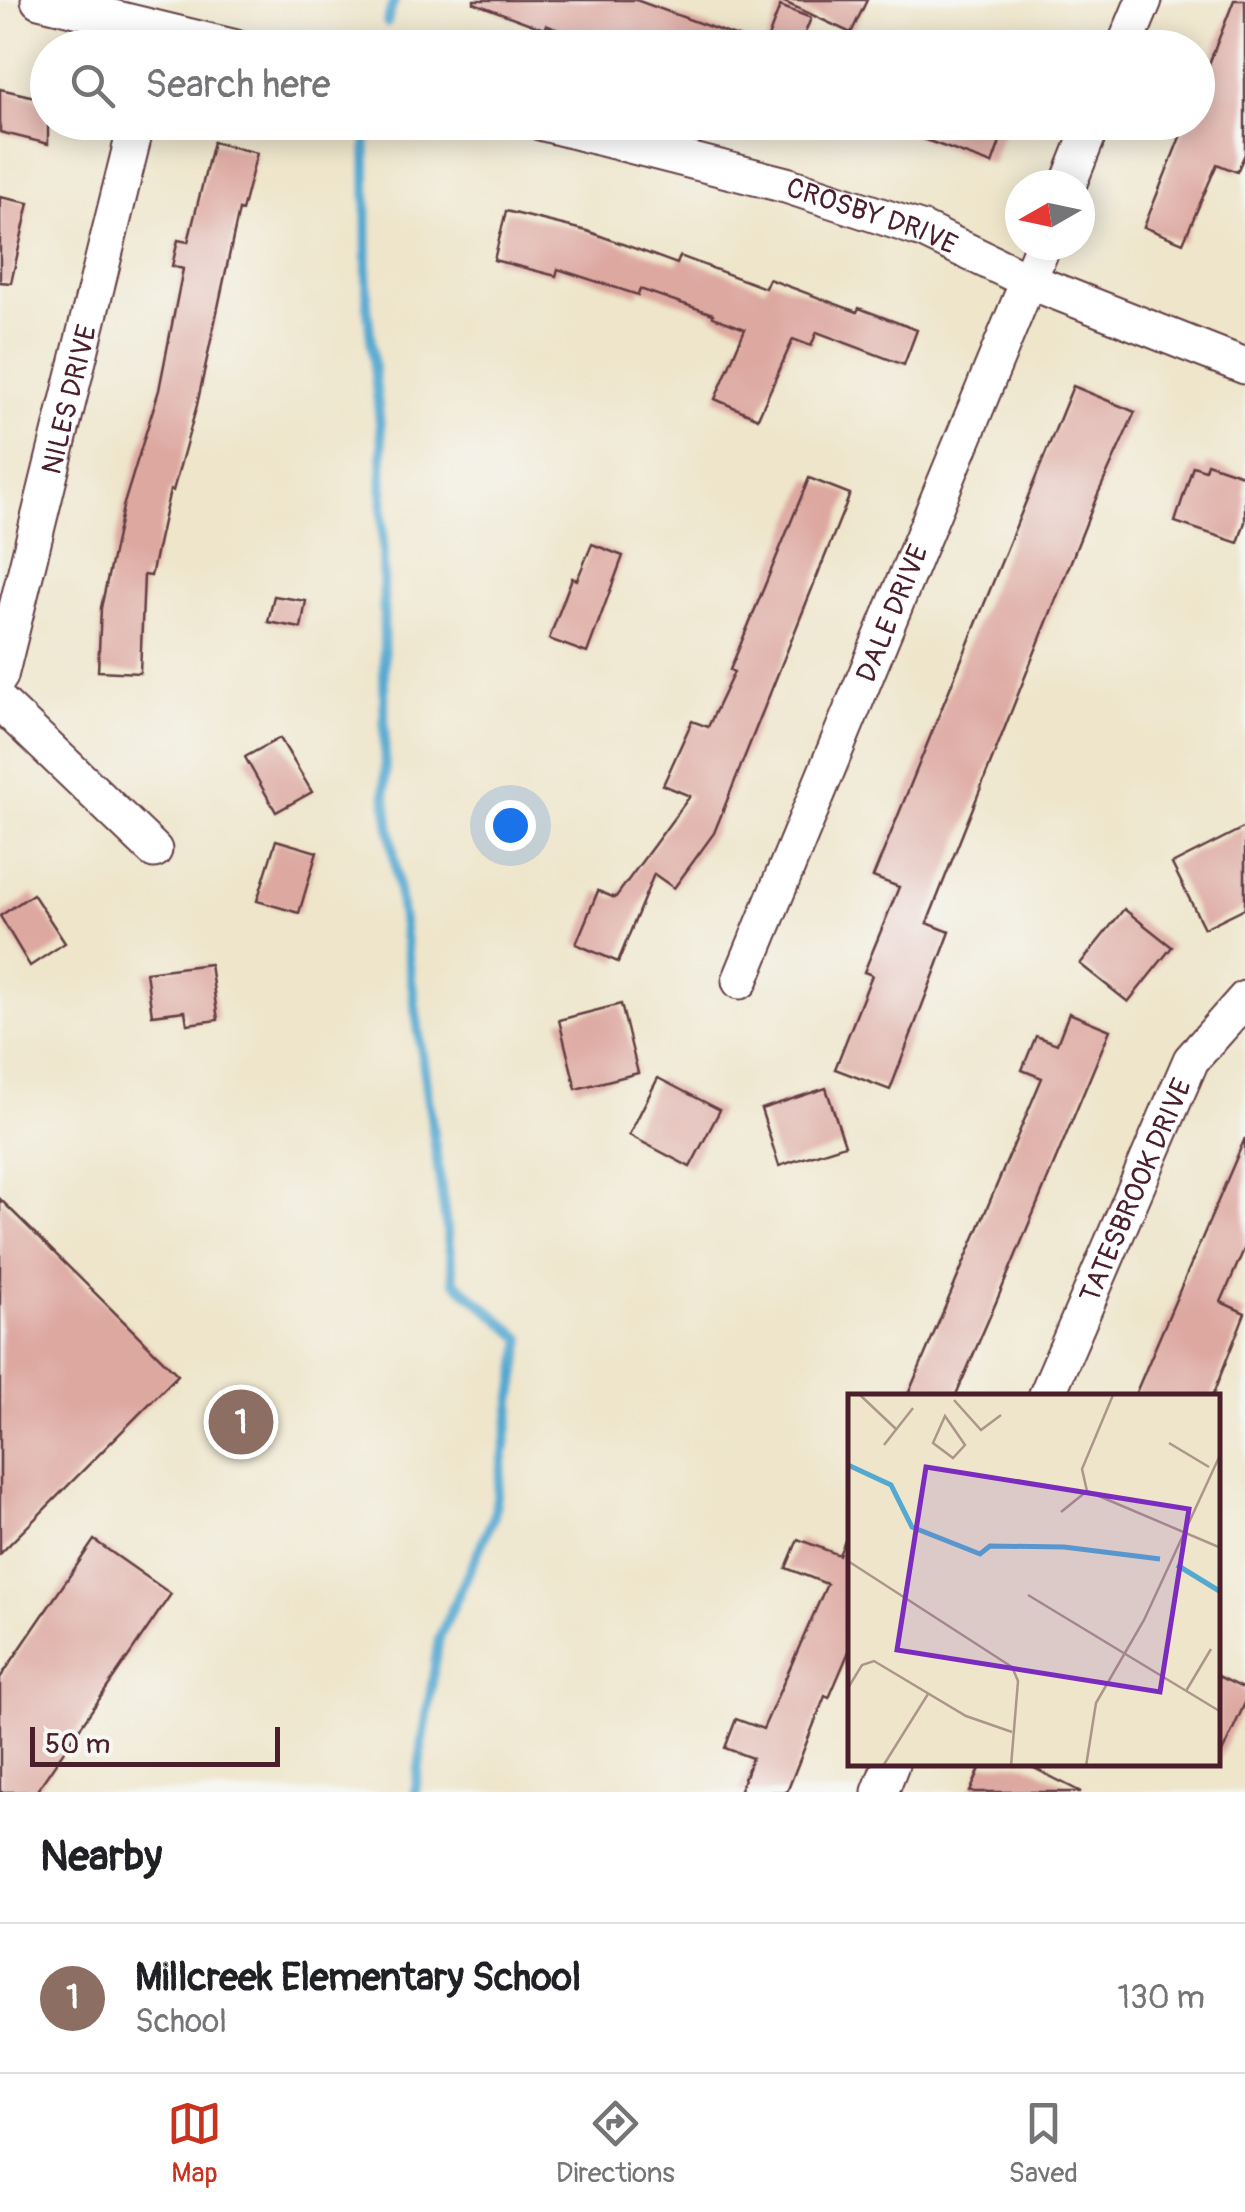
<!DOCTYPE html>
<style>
:root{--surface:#fff;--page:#f2f2f2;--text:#202124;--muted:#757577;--line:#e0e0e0;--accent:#c8321e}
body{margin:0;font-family:Pangolin,sans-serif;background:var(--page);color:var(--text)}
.compass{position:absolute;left:1005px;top:170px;width:90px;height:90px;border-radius:50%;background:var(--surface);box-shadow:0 5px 25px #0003;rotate:261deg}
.scale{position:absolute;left:30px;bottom:25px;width:250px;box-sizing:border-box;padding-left:10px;border:5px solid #4a1f2b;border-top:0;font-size:28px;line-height:35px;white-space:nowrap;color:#4a1f2b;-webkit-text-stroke:8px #f6f6f2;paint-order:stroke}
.you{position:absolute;left:510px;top:825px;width:35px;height:35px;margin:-25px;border:8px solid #fff;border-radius:50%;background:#1a73e8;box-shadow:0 0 0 15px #1a73e833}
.badge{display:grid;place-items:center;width:65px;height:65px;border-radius:50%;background:var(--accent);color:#fff;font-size:32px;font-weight:700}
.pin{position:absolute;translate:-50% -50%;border:5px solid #fff;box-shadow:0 2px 10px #0006}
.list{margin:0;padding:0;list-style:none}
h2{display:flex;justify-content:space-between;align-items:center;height:130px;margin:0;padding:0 40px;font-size:42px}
h2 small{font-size:32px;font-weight:400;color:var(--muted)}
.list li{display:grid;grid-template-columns:65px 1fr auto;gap:30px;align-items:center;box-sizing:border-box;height:150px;padding:0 40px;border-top:2px solid var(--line)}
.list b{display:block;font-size:38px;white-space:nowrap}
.list p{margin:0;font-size:32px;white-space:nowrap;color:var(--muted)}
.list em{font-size:32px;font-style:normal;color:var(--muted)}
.icon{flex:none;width:55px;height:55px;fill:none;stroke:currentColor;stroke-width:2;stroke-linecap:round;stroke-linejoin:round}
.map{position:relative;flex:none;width:1245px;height:1792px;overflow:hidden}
.search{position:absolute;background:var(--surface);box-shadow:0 5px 25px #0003;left:30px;right:30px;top:30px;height:110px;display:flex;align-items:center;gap:25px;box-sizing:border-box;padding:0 35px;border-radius:55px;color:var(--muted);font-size:38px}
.sheet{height:280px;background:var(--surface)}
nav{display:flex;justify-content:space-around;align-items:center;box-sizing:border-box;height:140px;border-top:2px solid var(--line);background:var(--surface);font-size:28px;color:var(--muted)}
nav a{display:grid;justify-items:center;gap:5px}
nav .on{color:var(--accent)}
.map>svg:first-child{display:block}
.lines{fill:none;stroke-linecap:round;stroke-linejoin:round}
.stream{stroke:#54a9d0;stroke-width:10}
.building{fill:#dda8a0}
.street-casing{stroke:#633d43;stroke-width:39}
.street{stroke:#fff;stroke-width:35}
.labels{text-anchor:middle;stroke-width:8;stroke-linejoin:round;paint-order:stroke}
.street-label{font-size:28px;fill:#4a1f2b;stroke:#f6f6f2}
.inset-river{fill:none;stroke:#54a9d0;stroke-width:5}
.inset-road{fill:none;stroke:#ac968a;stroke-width:2.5}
.view{fill:#7b2cbf;fill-opacity:0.15;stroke:#7b2cbf;stroke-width:5}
.inset-edge{fill:none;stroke:#4a1f2b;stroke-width:5}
</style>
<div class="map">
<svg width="1245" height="1792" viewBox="0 0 1245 1792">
<rect width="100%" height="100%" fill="#f6f6f2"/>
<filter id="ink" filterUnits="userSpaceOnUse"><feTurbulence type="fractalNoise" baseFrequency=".01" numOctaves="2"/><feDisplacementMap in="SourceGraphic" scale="20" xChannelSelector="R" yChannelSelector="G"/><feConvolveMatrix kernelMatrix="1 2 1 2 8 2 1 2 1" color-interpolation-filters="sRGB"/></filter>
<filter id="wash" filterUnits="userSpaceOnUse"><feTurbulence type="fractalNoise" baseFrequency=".0048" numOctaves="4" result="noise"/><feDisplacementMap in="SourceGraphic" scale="40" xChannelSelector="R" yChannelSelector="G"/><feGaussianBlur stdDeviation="2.25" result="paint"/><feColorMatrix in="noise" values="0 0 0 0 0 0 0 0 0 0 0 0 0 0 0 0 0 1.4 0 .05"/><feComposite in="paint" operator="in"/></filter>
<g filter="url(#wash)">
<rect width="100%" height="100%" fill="#eee5ca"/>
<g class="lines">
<g class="stream">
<polyline points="387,22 394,0"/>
<polyline points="366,142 367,304 382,442 385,793 454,1281 522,1339 494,1516 439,1638 415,1792"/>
</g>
</g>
<g id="blocks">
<g class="building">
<polygon points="474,0 636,0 757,44 756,48 605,48 546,25 544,29 474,3"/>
<polygon points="780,0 867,0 851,33"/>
<polygon points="1234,0 1245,0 1245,154 1237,172 1217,164 1183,243 1144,227 1186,122 1198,122 1198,92"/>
<polygon points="780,6 811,18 799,48 764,48"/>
<polygon points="0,89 48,100 48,144 0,132"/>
<polygon points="887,122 1007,122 992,164 887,126"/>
<polygon points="213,142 257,153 242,211 239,210 197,405 173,491 170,490 151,576 144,575 140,673 98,671 101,608 123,507 159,390 183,269 172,266 178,240 188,242"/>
<polygon points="0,197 29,203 11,283 0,282"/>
<polygon points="506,211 587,231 677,264 680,256 765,288 769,279 857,312 859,308 917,330 904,365 817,332 811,346 793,339 758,418 715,399 745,329 713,317 713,314 640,289 638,295 558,269 556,276 494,260"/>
<polygon points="1073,386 1135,412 1097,496 927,923 950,932 890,1090 835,1069 872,975 864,972 899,887 873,877"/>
<polygon points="1207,463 1245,476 1245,522 1238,543 1175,522 1193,466 1205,470"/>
<polygon points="809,478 850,494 714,833 674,888 654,874 618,962 576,944 598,891 615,898 690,796 663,785 692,721 708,727 734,672 730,670"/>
<polygon points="592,544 623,556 587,653 549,639 572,578 577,580"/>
<polygon points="274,596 306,601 301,628 268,622"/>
<polygon points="280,738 312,792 276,812 245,757"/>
<polygon points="1245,827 1245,908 1204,928 1172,864"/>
<polygon points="276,840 317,852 299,913 257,901"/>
<polygon points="33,894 65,943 30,966 0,916"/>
<polygon points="1124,909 1172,947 1128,1002 1080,964"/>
<polygon points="210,964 218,1020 187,1024 185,1011 152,1015 146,972"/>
<polygon points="621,1004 638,1073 576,1089 559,1020"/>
<polygon points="1069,1013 1110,1030 1000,1293 955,1397 907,1397 1042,1078 1022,1070 1036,1036 1057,1044"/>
<polygon points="658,1078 720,1110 690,1167 629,1135"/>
<polygon points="826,1088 845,1145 779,1166 761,1109"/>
<polygon points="1245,1138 1245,1247 1221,1302 1245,1313 1212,1397 1134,1397"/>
<polygon points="0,1199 178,1375 0,1554"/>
<polygon points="850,1529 850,1649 829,1698 825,1696 787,1792 739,1792 752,1758 725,1748 736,1719 763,1729 827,1584 786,1568 798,1539 839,1555"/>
<polygon points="94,1540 171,1594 36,1792 0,1792 0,1678"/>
<polygon points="1218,1676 1245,1689 1245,1703 1218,1762"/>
<polygon points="982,1764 1026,1764 1081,1792 970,1792"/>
</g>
</g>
</g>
<g filter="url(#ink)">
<use href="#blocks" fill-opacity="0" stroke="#633d43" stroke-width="2.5"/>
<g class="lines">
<defs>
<g id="street">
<polyline points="39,0 236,48"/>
<polyline points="1124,48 1144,0"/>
<path id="s1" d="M540 122 786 185 923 230 1029 281 1245 366"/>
<polyline points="1068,185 1093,122"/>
<path id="s2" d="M0 676 137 122"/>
<polyline points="0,702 154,850"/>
<path id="s3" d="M740 981 1043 245"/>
<path id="s4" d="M1046 1397 1191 1060 1245 999"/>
<polyline points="880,1792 891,1764"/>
</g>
</defs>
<use href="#street" class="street-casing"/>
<use href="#street" class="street"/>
</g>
</g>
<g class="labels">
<g class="street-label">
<text dy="10" stroke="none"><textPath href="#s1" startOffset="345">CROSBY DRIVE</textPath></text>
<text dy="10" stroke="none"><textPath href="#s2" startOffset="285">NILES DRIVE</textPath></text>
<text dy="10" stroke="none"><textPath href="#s3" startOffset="398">DALE DRIVE</textPath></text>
<text dy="10" stroke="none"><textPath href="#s4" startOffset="225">TATESBROOK DRIVE</textPath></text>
</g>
</g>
<g transform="translate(848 1394)">
<rect width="372" height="372" fill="#eee5ca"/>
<path class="inset-river" d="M0 71 43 91 64 133 132 160 142 152 216 153 312 165M329 171 373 198"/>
<path class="inset-road" d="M12 1 48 35M265 1 234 75 239 97 373 154M106 6 133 36 153 21M97 22 117 51 105 64 85 49ZM321 49 361 73M36 51 65 14M213 118 239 97M0 167 164 273 170 287 163 372M180 201 373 318M0 294 14 271 26 267 118 322 164 338M338 297 363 255M35 372 80 300M238 372 248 309 296 226 373 59"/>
<path class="view" d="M78 73 341 115 312 298 49 256Z"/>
<rect width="372" height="372" class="inset-edge"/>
</g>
</svg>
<svg class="compass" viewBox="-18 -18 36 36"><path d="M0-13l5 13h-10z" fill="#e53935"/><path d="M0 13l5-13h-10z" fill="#757577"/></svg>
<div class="scale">50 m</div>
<div class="you"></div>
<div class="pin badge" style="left:241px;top:1422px;background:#8d6e63">1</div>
<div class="search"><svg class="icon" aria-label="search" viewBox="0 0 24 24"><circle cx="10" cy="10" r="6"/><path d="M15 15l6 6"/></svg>Search here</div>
</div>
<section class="sheet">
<h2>Nearby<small></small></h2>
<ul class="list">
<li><span class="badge" style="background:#8d6e63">1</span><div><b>Millcreek Elementary School</b><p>School</p></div><em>130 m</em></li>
</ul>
</section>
<nav>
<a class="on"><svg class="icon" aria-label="map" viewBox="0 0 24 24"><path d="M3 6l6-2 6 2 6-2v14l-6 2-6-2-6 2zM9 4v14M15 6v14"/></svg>Map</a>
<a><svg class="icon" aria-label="directions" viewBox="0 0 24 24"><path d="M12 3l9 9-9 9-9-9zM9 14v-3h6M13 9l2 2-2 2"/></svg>Directions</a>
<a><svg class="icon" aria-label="saved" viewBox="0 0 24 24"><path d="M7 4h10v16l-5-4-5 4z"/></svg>Saved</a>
</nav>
